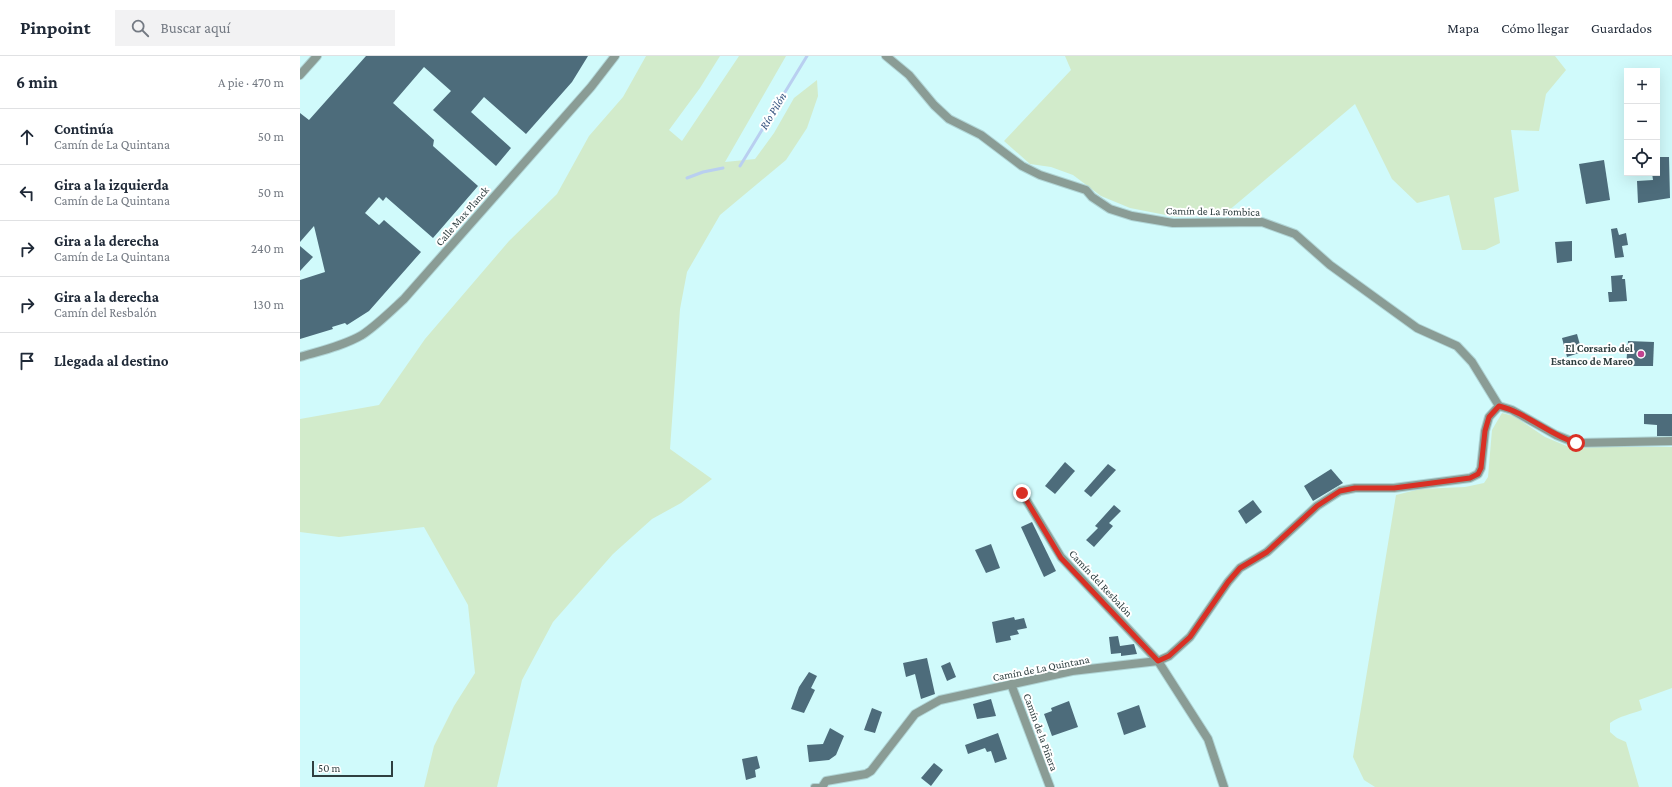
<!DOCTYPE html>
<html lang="es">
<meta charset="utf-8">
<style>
:root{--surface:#fff;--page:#f2f2f3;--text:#1f2937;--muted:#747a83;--line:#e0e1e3}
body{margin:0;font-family:"Crimson Pro",serif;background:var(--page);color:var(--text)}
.controls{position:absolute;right:12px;top:12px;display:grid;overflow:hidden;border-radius:0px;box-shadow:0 4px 16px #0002}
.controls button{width:36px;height:36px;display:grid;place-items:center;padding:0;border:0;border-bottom:1px solid var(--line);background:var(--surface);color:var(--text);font:20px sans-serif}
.scale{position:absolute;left:12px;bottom:10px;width:81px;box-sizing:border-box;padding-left:4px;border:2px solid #2f3f40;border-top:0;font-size:11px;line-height:14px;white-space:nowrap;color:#2f3f40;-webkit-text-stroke:3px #fff;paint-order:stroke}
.stop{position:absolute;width:12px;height:12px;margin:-9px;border:3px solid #d93025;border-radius:50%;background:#fff}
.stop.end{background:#d93025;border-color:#fff;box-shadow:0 1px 4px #0008}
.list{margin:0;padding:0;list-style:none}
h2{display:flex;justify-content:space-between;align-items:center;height:52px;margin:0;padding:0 16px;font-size:17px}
h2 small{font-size:13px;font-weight:400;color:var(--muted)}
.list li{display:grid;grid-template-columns:26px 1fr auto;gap:12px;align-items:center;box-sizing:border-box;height:56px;padding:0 16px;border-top:1px solid var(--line)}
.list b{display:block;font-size:15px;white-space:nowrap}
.list p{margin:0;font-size:13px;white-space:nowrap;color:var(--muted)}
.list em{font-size:13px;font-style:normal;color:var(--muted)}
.icon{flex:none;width:22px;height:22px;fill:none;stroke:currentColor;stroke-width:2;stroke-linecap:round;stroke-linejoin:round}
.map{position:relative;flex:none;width:1372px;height:731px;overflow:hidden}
header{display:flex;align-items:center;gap:24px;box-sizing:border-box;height:56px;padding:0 20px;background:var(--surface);border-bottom:1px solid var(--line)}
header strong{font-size:19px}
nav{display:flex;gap:22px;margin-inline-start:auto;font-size:14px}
.search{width:280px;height:36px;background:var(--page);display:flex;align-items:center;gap:10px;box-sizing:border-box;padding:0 14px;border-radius:0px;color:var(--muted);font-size:15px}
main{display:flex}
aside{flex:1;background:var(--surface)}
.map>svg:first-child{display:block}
.green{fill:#d2ebcb}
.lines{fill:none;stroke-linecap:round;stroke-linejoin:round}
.stream{stroke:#b9cff0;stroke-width:3}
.building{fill:#4d6c7b}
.lane-casing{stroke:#b0d5d6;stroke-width:8}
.street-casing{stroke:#b0d5d6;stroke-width:10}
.lane{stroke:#8a9c95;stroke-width:6}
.street{stroke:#8a9c95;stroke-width:8}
.route{stroke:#d93025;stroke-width:5}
.poi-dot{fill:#c2438f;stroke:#fff;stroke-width:1.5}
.labels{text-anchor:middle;stroke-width:4;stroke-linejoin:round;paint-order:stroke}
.street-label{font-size:11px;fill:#2f3f40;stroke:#fff}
.poi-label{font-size:11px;font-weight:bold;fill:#2f3f40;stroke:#fff;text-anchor:end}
.water-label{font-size:12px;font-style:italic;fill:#33517d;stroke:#fff}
</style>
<header>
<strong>Pinpoint</strong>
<div class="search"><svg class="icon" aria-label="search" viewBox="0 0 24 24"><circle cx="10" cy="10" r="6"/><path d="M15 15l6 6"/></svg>Buscar aquí</div>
<nav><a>Mapa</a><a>Cómo llegar</a><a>Guardados</a></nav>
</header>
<main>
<aside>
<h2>6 min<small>A pie · 470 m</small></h2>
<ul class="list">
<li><svg class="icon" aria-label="ahead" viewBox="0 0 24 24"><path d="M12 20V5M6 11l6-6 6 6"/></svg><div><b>Continúa</b><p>Camín de La Quintana</p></div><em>50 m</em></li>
<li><svg class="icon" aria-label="left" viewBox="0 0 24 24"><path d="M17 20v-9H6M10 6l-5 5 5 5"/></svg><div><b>Gira a la izquierda</b><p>Camín de La Quintana</p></div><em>50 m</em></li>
<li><svg class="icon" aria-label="right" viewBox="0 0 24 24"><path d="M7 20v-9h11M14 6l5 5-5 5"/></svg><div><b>Gira a la derecha</b><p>Camín de La Quintana</p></div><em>240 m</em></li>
<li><svg class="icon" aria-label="right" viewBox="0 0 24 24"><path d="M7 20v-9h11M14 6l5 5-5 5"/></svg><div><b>Gira a la derecha</b><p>Camín del Resbalón</p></div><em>130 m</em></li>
<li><svg class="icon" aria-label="arrive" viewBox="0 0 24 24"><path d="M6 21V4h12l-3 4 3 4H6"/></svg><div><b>Llegada al destino</b></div></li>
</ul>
</aside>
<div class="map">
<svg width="1372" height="731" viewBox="0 0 1372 731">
<rect width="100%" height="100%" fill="#d0fafb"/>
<g class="green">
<polygon points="346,0 420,0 400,32 369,74 382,85 439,0 486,0 425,106 455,103 474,77 494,42 517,24 518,40 507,72 486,104 420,159 387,216 380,253 370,393 412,423 381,447 352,463 313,498 253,566 222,624 197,731 124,731 134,690 154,650 175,617 168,549 124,471 39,481 0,476 0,363 79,349 125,283 209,185 257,138 289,80 323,41"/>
<polygon points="765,0 1255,0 1266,14 1246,38 1239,75 1211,74 1219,135 1194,142 1200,187 1185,194 1162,194 1149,139 1117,147 1092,123 1055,48 927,156 876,161 830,152 801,140 773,119 751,111 730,108 704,85 771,14"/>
<path d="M1202 357 1214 360 1245 381 1269 391H1372V632L1339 644 1342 654C1331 658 1320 660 1310 667V676L1317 682 1326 686 1339 731H1075L1064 724 1053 701 1096 439 1120 433 1165 431 1184 427 1188 421 1192 374Z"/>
</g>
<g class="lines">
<g class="stream">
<polyline points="440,110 507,0"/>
<polyline points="387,122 403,116 423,112"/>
</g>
</g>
<g class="building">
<polygon points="66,0 288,0 272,26 226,78 184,41 171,56 211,92 196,110 133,54 151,35 124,11 93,47 134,84 133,90 178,130 133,182 86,141 83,145 79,141 65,157 79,169 84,164 121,196 69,255 47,269 45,267 32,271 33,273 0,283 0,224 25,216 14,170 0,186 0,57 9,64"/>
<polygon points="1357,101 1369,101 1370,142 1338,147 1337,125 1353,124 1352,117 1357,117"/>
<polygon points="1304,104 1310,144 1286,148 1279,108"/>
<polygon points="1317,172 1319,179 1326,177 1328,189 1322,190 1324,201 1315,202 1311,173"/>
<polygon points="1272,185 1272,205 1257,207 1255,186"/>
<polygon points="0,190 13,201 0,215"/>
<polygon points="1323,219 1322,223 1325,223 1327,245 1309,246 1308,236 1312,236 1311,220"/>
<polygon points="1277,278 1282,296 1267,301 1262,282"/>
<polygon points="1328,285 1354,286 1353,310 1326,310"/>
<polygon points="1344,358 1372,358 1372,380 1357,380 1357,369 1344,368"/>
<polygon points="765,406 775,415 755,438 745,430"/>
<polygon points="808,408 816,414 791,441 784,435"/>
<polygon points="1031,413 1043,427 1013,445 1004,430"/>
<polygon points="953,444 962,456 946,468 938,455"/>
<polygon points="814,449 821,455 809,467 813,470 794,491 786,484 798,472 795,470"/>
<polygon points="732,466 756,515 744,521 721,471"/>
<polygon points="691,488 700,512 686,517 675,494"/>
<polygon points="714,561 715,564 724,562 727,572 717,574 719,578 710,580 711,584 696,587 692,566"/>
<polygon points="818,580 820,590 834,588 837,598 821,600 821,597 811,598 809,581"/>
<polygon points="627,602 635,638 621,643 615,618 606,621 603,607"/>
<polygon points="650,606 656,621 647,625 641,610"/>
<polygon points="509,616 517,620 511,632 515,634 504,657 491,653 499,631"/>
<polygon points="691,643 696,660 677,663 673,648"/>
<polygon points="769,645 778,671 752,680 744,658 752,655 751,652"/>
<polygon points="839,649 846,671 824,679 817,657"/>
<polygon points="572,652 582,656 575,677 564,674"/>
<polygon points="530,672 544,680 536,699 529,704 509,706 507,689 523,688"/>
<polygon points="698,677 707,703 695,707 691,695 687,696 685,692 668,698 665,689"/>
<polygon points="457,700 460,712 455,714 456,721 446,724 442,703"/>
<polygon points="634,707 643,714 631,730 621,722"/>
</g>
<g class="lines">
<defs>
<polyline id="lane" points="514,731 519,731"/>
<g id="street">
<polyline points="586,0 609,19 634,49 649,63 681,79 722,110 740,119 786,134 792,141 810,153 832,160 873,167 962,166 995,178 1030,209 1117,272 1157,290 1172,306 1199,350"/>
<polyline points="0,19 17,0"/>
<path d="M0 301C20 295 43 290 62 279 77 269 91 255 104 243L291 31 315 0"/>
<polyline points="1199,350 1212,354 1256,379 1276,387 1372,385"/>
<polyline points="722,437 761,501 858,605 908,683 924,731"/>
<polyline points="711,628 750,731"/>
<polyline points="522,731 526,725 566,718 571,715 615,658 640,644 772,615 858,605 869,600 890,581 928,526 940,512 967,496 1017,450 1040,435 1055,432 1094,432 1170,422 1178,418 1181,412 1185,375 1189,361 1199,350"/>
</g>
</defs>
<use href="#lane" class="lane-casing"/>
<use href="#street" class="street-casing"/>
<use href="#lane" class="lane"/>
<use href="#street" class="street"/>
</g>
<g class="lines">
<path class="route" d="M722 437 761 502 858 605 869 600 890 581 928 526 940 512 967 496 1017 450 1040 435 1055 432H1094L1170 422 1178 418 1181 412 1185 375 1189 361 1199 350C1227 357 1248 378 1276 387"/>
</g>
<circle class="poi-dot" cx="1341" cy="298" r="4"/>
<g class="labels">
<g class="street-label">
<text transform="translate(913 155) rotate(1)" y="4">Camín de La Fombica</text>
<text transform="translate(162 160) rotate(-49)" y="4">Calle Max Planck</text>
<text transform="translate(801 527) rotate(47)" y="4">Camín del Resbalón</text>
<text transform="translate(741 612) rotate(-11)" y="4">Camín de La Quintana</text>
<text transform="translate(741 676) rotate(70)" y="4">Camín de la Piñera</text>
</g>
<g class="poi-label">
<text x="1333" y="296">El Corsario del<tspan x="1333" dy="13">Estanco de Mareo</tspan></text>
</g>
<g class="water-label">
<text transform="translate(473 55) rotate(-59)" y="4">Río Pilón</text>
</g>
</g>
</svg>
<div class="controls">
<button>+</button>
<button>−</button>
<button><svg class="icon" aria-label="locate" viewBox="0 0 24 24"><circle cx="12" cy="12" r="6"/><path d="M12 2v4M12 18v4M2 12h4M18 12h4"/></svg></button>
</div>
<div class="scale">50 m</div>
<div class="stop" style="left:1276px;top:387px"></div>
<div class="stop end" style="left:722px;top:437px"></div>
</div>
</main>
